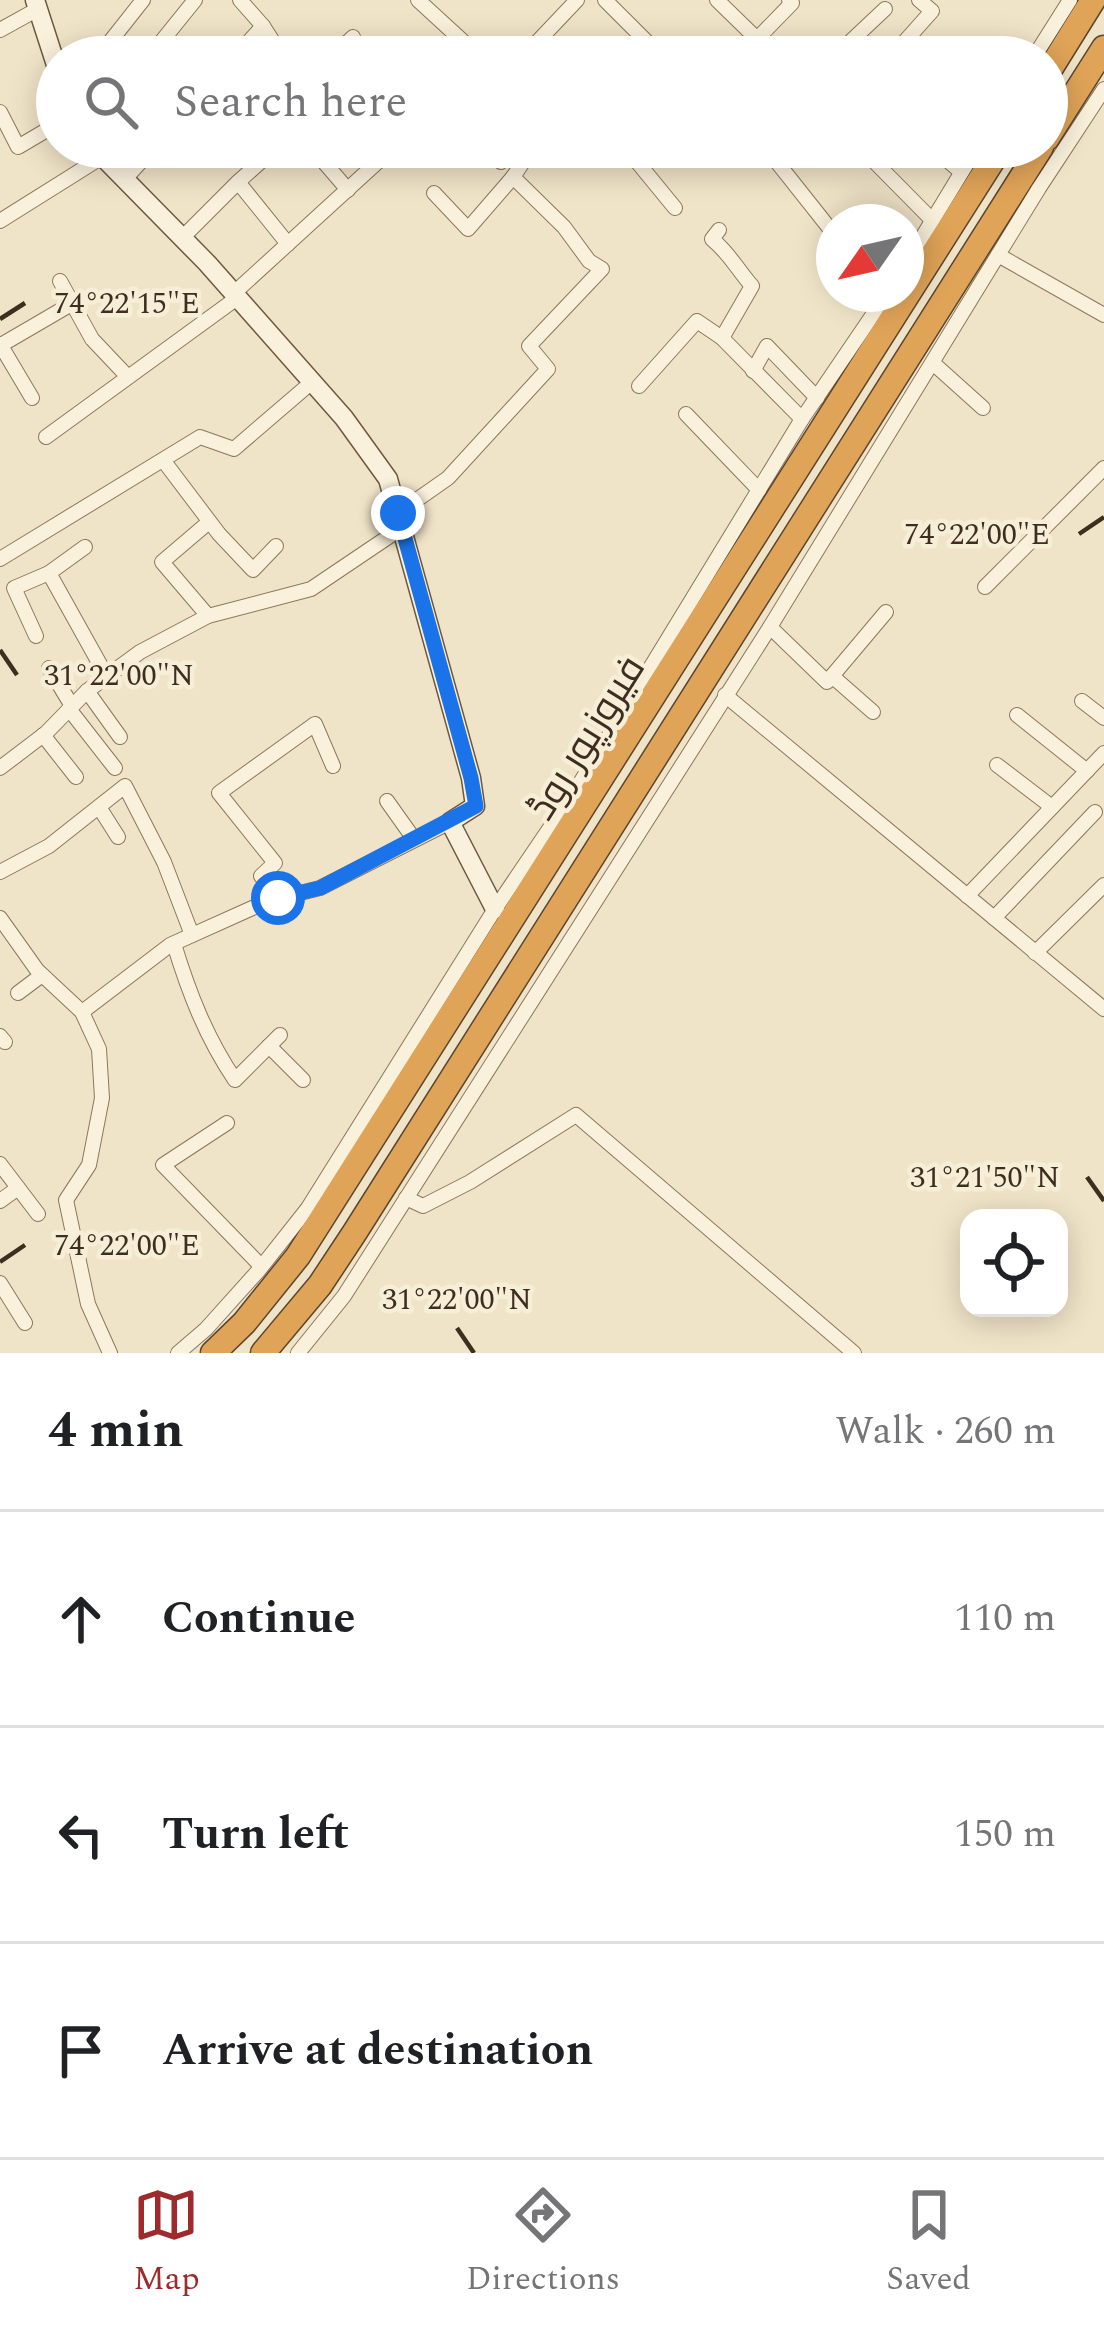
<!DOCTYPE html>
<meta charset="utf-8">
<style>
:root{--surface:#fff;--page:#f2f2f2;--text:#202124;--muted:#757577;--line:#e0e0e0;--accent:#9e2a2b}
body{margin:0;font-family:Spectral,Cairo,serif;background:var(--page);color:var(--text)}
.controls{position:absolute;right:36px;bottom:36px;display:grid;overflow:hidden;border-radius:24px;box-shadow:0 6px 30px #0003}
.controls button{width:108px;height:108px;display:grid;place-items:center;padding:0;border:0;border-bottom:3px solid var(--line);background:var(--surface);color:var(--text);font:60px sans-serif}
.compass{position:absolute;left:816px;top:204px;width:108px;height:108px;border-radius:50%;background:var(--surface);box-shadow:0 6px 30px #0003;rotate:236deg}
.stop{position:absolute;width:36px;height:36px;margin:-27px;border:9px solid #1a73e8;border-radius:50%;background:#fff}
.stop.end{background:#1a73e8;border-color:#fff;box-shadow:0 3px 12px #0008}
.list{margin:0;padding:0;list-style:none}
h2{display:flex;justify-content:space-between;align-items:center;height:156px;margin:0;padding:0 48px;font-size:51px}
h2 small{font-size:39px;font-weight:400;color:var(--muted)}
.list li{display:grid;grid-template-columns:78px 1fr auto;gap:36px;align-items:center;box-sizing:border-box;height:216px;padding:0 48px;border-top:3px solid var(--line)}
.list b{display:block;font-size:45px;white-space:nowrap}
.list em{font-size:39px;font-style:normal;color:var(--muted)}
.icon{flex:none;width:66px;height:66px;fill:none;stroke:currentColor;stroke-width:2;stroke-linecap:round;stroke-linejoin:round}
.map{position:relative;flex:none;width:1104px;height:1353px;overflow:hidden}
.search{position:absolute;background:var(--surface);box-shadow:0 6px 30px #0003;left:36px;right:36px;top:36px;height:132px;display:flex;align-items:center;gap:30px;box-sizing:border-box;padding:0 42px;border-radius:66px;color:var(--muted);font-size:45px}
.sheet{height:804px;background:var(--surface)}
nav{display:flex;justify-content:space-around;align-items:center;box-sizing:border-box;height:168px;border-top:3px solid var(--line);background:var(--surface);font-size:33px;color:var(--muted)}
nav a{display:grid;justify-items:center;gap:6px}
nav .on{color:var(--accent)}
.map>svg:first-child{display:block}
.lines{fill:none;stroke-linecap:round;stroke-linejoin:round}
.street-casing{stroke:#8d765c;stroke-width:16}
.secondary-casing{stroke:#6f573f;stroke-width:21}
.highway-casing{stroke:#5b4430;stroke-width:27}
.street{stroke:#faf1dc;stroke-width:14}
.secondary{stroke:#faf1dc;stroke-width:18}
.highway{stroke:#e0a458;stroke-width:24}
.route{stroke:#1a73e8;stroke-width:15}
.ticks{fill:none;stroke:#3d2e20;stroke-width:4.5}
.labels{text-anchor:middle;stroke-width:9;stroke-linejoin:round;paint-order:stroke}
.street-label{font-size:39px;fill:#3d2e20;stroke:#f7eed8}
.ticks-label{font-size:30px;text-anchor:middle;fill:#3d2e20;stroke:#f7eed8;stroke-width:9;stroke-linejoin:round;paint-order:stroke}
</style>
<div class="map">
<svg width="1104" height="1353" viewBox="0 0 1104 1353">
<rect width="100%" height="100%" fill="#f0e4c8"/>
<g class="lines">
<defs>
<g id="street">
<polyline points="418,0 480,57"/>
<polyline points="605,0 662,57"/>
<polyline points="717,0 757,39 792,3 789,0"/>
<polyline points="263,26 283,57"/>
<polyline points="0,30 38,9"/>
<polyline points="98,57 143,0"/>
<polyline points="149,57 195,0"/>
<polyline points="235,57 263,26 240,0"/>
<polyline points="332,57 353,37"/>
<polyline points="523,57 577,0"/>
<polyline points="736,57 757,39"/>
<polyline points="834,57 885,9"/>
<polyline points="891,57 932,11 919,0"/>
<polyline points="1034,57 1070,0"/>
<polyline points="0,112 18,147 57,124"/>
<polyline points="311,147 348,190"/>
<polyline points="481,147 501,162"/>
<polyline points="625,147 675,208"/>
<polyline points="765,147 834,234"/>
<polyline points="860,147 933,221"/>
<polyline points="932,147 961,172"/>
<polyline points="124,180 154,147"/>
<polyline points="238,182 277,147"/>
<polyline points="434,193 468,229 513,177"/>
<polyline points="0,221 102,157"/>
<path d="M719 230 712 239C730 254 737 269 752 286L722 338"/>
<polyline points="182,238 238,182 288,244"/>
<polyline points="998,255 1104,315"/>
<polyline points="906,264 977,147"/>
<polyline points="60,281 92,339 128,377"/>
<polyline points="233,294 394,147"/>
<polyline points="0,344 32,398"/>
<polyline points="1,345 73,303"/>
<polyline points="934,364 983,408"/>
<polyline points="753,371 767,346 817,398"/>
<polyline points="639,386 697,321 722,338 802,419"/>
<polyline points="686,414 759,490"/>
<polyline points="46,437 237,298"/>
<polyline points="163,460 219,534 253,570 276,546"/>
<polyline points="398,513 448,478 548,369 529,346 602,269 589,261 564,227 513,177 533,147"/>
<polyline points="85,547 49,573 107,677"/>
<polyline points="0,559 200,437 234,449 312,382"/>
<polyline points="985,587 1104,468"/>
<polyline points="208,616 162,562 209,522"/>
<polyline points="770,627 827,682 886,612"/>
<polyline points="36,636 14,588 49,573"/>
<polyline points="49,668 72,706"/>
<polyline points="832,676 873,712"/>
<polyline points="87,691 120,737"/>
<polyline points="725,695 1104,1009"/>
<polyline points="1082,701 1104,718"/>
<polyline points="69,709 115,768"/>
<polyline points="1017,715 1087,771"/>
<polyline points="43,735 76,777"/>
<polyline points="997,765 1052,807"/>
<polyline points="0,768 46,733 87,691 140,652 208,616 311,589 403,527"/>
<polyline points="387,801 414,839"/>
<polyline points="99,807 118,837"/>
<polyline points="0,872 49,846 125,786 164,862 192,935"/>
<polyline points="967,896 1104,753"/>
<polyline points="278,898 261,876 275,863 219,793 315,724 333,766"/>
<polyline points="0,918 37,970 82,1012 99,1049 102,1098 89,1165 66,1200 88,1304 110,1353"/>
<polyline points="994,918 1095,812"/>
<path d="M174 944C189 993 206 1037 235 1080L280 1035"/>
<polyline points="1035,953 1104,885"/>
<polyline points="18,993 42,975"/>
<polyline points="82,1012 170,945 268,901 320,888 450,822"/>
<polyline points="0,1036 5,1042"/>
<polyline points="269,1046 303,1080"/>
<polyline points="227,1123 163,1165 261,1266"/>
<polyline points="0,1164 38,1214"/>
<polyline points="406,1198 423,1206 470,1182 576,1115 854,1353"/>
<polyline points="0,1201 18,1188"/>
<polyline points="0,1283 25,1323"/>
<polyline points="178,1353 206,1329 259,1270 308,1208 495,909 577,788 802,419 887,294"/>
<polyline points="298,1353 344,1296 770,627 1039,188 1104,89"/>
</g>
<g id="secondary">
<polyline points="35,0 57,68"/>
<polyline points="93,147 207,263 344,418 388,479 471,778 475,806 450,822 495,909"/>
</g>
<g id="highway">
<polyline points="1047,74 1093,0"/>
<polyline points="1047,138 1104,48"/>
<polyline points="213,1353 244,1323 298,1256 1001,147"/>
<polyline points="263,1353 320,1285 355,1232 1041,147"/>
</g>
</defs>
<use href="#street" class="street-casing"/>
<use href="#secondary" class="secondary-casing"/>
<use href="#highway" class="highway-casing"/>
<use href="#street" class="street"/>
<use href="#secondary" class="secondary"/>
<use href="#highway" class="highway"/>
</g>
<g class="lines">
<polyline class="route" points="278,898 320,888 476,806 471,778 398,513"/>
</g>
<path class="ticks" d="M0 319 25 303M1079 534 1104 517M0 650 17 675M1087 1177 1104 1201M0 1262 25 1245M457 1328 474 1353"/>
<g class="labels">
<g class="street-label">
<text transform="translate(585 737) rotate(-58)" y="14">فیروزپور روڈ</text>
</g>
</g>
<g class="ticks-label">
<text x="127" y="313">74°22'15"E</text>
<text x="977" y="544">74°22'00"E</text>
<text x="119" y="685">31°22'00"N</text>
<text x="985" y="1187">31°21'50"N</text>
<text x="127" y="1255">74°22'00"E</text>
<text x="457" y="1309">31°22'00"N</text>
</g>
</svg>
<div class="controls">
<button><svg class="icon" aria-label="locate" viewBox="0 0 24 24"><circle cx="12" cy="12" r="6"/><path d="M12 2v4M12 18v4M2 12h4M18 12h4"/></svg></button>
</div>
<svg class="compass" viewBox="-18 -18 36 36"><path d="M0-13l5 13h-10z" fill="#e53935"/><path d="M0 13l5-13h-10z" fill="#757577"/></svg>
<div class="stop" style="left:278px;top:898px"></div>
<div class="stop end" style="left:398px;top:513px"></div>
<div class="search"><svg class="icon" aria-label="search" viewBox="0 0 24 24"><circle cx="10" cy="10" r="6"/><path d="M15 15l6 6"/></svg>Search here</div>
</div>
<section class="sheet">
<h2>4 min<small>Walk · 260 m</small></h2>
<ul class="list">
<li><svg class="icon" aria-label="ahead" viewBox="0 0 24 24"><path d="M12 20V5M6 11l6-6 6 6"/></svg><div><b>Continue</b></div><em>110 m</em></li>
<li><svg class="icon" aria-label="left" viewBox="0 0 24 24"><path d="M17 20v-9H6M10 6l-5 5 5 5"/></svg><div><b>Turn left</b></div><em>150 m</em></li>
<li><svg class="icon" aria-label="arrive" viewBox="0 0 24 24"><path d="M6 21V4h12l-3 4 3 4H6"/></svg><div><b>Arrive at destination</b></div></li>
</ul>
</section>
<nav>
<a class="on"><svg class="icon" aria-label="map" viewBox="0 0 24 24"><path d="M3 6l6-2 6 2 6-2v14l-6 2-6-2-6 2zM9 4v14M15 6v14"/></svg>Map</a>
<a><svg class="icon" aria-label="directions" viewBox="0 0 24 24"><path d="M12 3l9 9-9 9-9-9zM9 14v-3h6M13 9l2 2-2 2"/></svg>Directions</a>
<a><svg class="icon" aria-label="saved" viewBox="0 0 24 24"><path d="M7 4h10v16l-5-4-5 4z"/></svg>Saved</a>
</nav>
